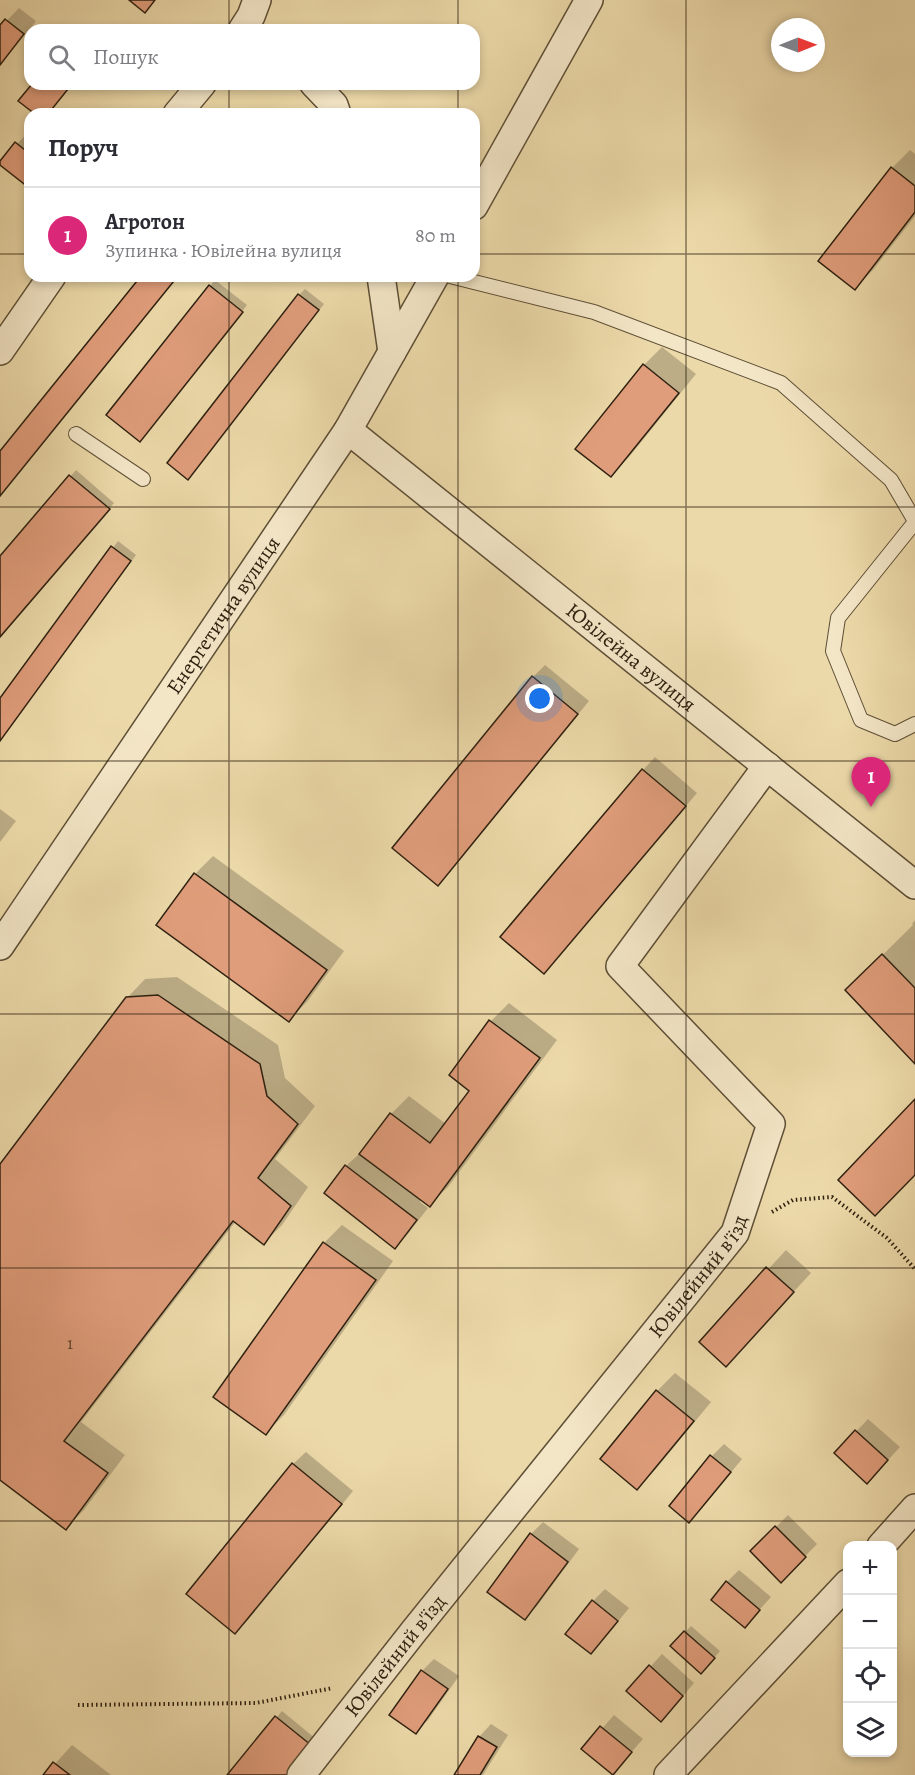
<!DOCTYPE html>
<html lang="uk">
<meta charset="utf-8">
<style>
:root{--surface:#fff;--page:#f2f2f3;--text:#2b2b33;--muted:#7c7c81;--line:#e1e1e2;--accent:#db2777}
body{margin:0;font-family:Alegreya,serif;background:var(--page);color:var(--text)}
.controls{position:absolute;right:18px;bottom:18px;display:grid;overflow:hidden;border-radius:12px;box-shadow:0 3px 9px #0003}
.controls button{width:54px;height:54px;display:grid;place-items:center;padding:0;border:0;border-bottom:2px solid var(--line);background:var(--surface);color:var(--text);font:30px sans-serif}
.compass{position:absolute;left:771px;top:18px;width:54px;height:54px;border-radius:50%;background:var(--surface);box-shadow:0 3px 9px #0003;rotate:89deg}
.you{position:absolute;left:540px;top:699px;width:21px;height:21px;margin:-15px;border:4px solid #fff;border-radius:50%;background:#1a73e8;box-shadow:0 0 0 9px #1a73e833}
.badge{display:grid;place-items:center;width:39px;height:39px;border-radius:50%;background:var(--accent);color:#fff;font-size:20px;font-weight:700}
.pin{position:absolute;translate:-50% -50px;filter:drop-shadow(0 2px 3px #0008)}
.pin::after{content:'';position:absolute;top:32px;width:21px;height:18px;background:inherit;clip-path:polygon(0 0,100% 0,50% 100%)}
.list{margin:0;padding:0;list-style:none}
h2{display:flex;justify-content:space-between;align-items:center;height:78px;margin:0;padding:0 24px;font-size:26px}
h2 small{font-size:20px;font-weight:400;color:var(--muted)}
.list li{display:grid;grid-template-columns:39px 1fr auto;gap:18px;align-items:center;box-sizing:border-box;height:96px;padding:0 24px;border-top:2px solid var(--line)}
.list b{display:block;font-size:22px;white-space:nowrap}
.list p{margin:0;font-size:20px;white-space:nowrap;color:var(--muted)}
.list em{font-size:20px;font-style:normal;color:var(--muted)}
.icon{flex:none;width:33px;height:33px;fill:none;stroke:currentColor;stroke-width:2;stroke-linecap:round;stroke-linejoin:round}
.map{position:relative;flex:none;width:915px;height:1775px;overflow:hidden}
.search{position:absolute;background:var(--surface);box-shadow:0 3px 9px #0003;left:24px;top:24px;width:456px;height:66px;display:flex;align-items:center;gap:15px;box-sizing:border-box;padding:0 21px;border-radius:18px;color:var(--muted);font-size:22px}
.panel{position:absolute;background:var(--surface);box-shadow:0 3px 9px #0003;left:24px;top:108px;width:456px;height:174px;border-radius:18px}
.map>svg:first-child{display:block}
.shadow{fill:#0003}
.building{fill:#e09d7b;stroke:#2e2110;stroke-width:1.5}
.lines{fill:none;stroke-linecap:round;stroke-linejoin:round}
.lane-casing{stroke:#5e4f36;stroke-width:16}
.street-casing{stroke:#5e4f36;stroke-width:30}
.path{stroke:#2e2110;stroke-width:4;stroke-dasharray:1.5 3;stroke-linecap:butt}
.lane{stroke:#f3e6c7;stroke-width:14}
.street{stroke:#f3e6c7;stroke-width:27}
.grid{fill:none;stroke:#2e2110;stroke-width:1.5;stroke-opacity:0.55}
.labels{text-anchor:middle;stroke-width:5;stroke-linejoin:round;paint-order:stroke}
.number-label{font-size:18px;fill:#5a402b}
.street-label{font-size:21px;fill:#2e2110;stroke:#f3e6c7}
</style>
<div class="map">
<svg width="915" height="1775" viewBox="0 0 915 1775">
<rect width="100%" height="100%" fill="#ecd9a9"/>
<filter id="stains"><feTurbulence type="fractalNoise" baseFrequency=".00333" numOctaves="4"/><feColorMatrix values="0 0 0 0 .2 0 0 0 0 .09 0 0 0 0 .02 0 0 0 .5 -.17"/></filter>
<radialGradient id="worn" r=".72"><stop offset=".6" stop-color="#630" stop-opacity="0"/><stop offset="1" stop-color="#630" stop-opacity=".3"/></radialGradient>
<g class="shadow">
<polygon points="19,8 36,21 0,65 0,28"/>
<polygon points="29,131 30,132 30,183 0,163"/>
<polygon points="910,150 915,154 915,216 873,270 855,288 892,168"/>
<polygon points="215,280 247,305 146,434 210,286"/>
<polygon points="305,289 324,304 193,472 299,295"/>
<polygon points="662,347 696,374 629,457 611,475 644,365"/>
<polygon points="76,470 114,503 0,636 0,558"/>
<polygon points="118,541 136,555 0,739 0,700"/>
<polygon points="545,665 589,701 450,872 438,884 394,848 533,677"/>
<polygon points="655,757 697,793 556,960 544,972 502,937 643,770"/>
<polygon points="0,809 16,821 0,842"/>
<polygon points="213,856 344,951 307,1002 289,1020 195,874"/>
<polygon points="915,920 915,1062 847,990 913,925 912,924"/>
<polygon points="177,977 278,1045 285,1078 315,1106 275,1159 308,1187 282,1225 264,1243 236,1221 81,1422 125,1455 84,1510 66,1528 0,1478 0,1166 127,998 145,979"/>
<polygon points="509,1003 557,1040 448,1187 429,1205 422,1199 420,1202 428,1208 407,1235 395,1247 326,1193 346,1166 359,1154 360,1155 391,1114 409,1096 446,1124 471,1090 491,1021"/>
<polygon points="342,1225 393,1261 284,1415 266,1433 324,1243"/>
<polygon points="786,1250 811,1273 726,1365 701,1342"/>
<polygon points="675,1373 711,1402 655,1470 637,1488 657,1391"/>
<polygon points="868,1419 900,1447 880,1469 836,1453"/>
<polygon points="724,1444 742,1459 701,1509 689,1521 671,1506 712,1456"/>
<polygon points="306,1452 353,1491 248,1620 235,1632 293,1464"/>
<polygon points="788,1515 817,1544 781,1581 752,1551"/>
<polygon points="543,1522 579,1549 537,1606 524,1618 531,1534"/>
<polygon points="739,1570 771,1597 745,1626 727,1582"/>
<polygon points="605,1589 629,1608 603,1640 591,1652 593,1601"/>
<polygon points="691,1626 720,1651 707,1666 672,1646"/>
<polygon points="662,1654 694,1683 673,1708 628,1691"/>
<polygon points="434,1659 459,1676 428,1720 415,1732 422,1671"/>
<polygon points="282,1711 316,1739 287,1775 229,1775"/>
<polygon points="614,1715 643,1739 613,1773 584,1749"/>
<polygon points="491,1724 508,1735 483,1775 455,1775 479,1737"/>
<polygon points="72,1745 111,1775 45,1775"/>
</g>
<g class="building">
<polygon points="129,0 155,0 145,13"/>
<polygon points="5,19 24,34 0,65 0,25"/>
<polygon points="32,84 72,84 48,114 35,114 18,101"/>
<polygon points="15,142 30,154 30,185 28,187 0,165 0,161"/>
<polygon points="891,167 915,186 915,212 855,290 818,261"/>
<polygon points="141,276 178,276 0,496 0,451"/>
<polygon points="209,285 243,312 140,442 106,415"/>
<polygon points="298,294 319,310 188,480 167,463"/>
<polygon points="643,364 679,393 611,477 575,449"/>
<polygon points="69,475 110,509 0,637 0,556"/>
<polygon points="111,546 131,561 0,741 0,698"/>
<polygon points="532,676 578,714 438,886 392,848"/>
<polygon points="642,769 686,806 544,974 500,937"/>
<polygon points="194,873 327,970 289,1022 156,925"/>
<polygon points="882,954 915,988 915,1064 845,990"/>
<polygon points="158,995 260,1064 267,1096 298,1124 258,1178 291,1206 264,1245 233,1221 64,1441 108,1473 66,1530 0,1480 0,1164 126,997"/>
<polygon points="489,1020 540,1058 430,1207 359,1154 390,1113 430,1143 469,1091 449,1075"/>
<polygon points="915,1099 915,1175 875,1216 838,1180"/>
<polygon points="345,1165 417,1220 395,1249 324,1193"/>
<polygon points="323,1242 376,1280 266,1435 213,1397"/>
<polygon points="766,1267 794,1292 726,1367 699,1342"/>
<polygon points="656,1390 694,1421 637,1490 600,1459"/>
<polygon points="855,1430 888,1460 867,1484 834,1453"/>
<polygon points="710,1455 731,1472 689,1523 669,1506"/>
<polygon points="292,1463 342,1504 235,1634 186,1594"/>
<polygon points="775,1526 806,1557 781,1583 750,1551"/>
<polygon points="530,1533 568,1562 525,1620 487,1592"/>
<polygon points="726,1581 760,1610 745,1628 711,1600"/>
<polygon points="592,1600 618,1621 591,1654 565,1634"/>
<polygon points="684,1631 715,1658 701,1674 670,1646"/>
<polygon points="649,1665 683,1696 661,1722 626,1691"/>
<polygon points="421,1670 448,1689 416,1734 389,1715"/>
<polygon points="275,1716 311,1745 287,1775 227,1775"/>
<polygon points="600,1726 632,1752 613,1775 581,1749"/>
<polygon points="478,1736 497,1747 480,1775 454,1775"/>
<polygon points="53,1762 70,1775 43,1775"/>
</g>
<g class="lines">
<defs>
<g id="lane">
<polyline points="450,276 594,312 781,383 891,480 915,521"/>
<polyline points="76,434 143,479"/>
<polyline points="915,522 838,618 833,651 861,720 895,734 915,724"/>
</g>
<g id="street">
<polyline points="242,30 251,16 257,0"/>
<polyline points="314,84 334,105 337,114"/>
<polyline points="177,114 202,84"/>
<polyline points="474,206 589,0"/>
<polyline points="381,276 392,352"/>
<polyline points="0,351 52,276"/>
<path id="s1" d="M348 430 915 885"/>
<path id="s2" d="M0 946 348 430 435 276"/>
<polyline points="881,1546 915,1508"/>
<path id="s3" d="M301 1775 414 1631 735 1233 771 1124 620 966 767 766"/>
<polyline points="668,1775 848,1583"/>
</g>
</defs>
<use href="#lane" class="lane-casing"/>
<use href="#street" class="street-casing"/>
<g class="path">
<polyline points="772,1212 793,1200 832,1197 887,1238 915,1269"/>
<polyline points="78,1705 256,1703 333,1688"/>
</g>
<use href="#lane" class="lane"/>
<use href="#street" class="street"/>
</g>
<path class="grid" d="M229 0V30M458 0V30M686 0V1775M229 84V114M458 84V114M0 254H30M474 254H915M229 276V1775M458 276V1775M0 507H915M0 761H915M0 1014H915M0 1268H915M0 1521H915"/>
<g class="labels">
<g class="number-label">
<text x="70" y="1349">1</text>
</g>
<g class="street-label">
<text dy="7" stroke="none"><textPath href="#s2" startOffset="399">Енергетична вулиця</textPath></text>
<text dy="7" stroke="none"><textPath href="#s1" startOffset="363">Ювілейна вулиця</textPath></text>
<text dy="7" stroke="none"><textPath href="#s3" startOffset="638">Ювілейний в'їзд</textPath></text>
<text dy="7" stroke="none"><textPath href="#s3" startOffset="152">Ювілейний в'їзд</textPath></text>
</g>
</g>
<rect width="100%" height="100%" filter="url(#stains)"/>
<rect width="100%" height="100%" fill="url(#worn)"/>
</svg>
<div class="controls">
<button>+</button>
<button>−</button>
<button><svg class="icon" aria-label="locate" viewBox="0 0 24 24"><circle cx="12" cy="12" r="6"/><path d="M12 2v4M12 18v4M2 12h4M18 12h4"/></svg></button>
<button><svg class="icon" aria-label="layers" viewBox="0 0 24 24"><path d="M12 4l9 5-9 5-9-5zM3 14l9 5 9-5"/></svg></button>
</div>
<svg class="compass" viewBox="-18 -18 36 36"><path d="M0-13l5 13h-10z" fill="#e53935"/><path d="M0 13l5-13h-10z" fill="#7c7c81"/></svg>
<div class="you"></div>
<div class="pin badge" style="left:871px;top:807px">1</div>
<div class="search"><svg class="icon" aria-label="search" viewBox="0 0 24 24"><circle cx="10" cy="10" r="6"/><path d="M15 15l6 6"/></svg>Пошук</div>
<section class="panel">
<h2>Поруч<small></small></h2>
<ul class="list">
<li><span class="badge">1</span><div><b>Агротон</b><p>Зупинка · Ювілейна вулиця</p></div><em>80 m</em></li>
</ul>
</section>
</div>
